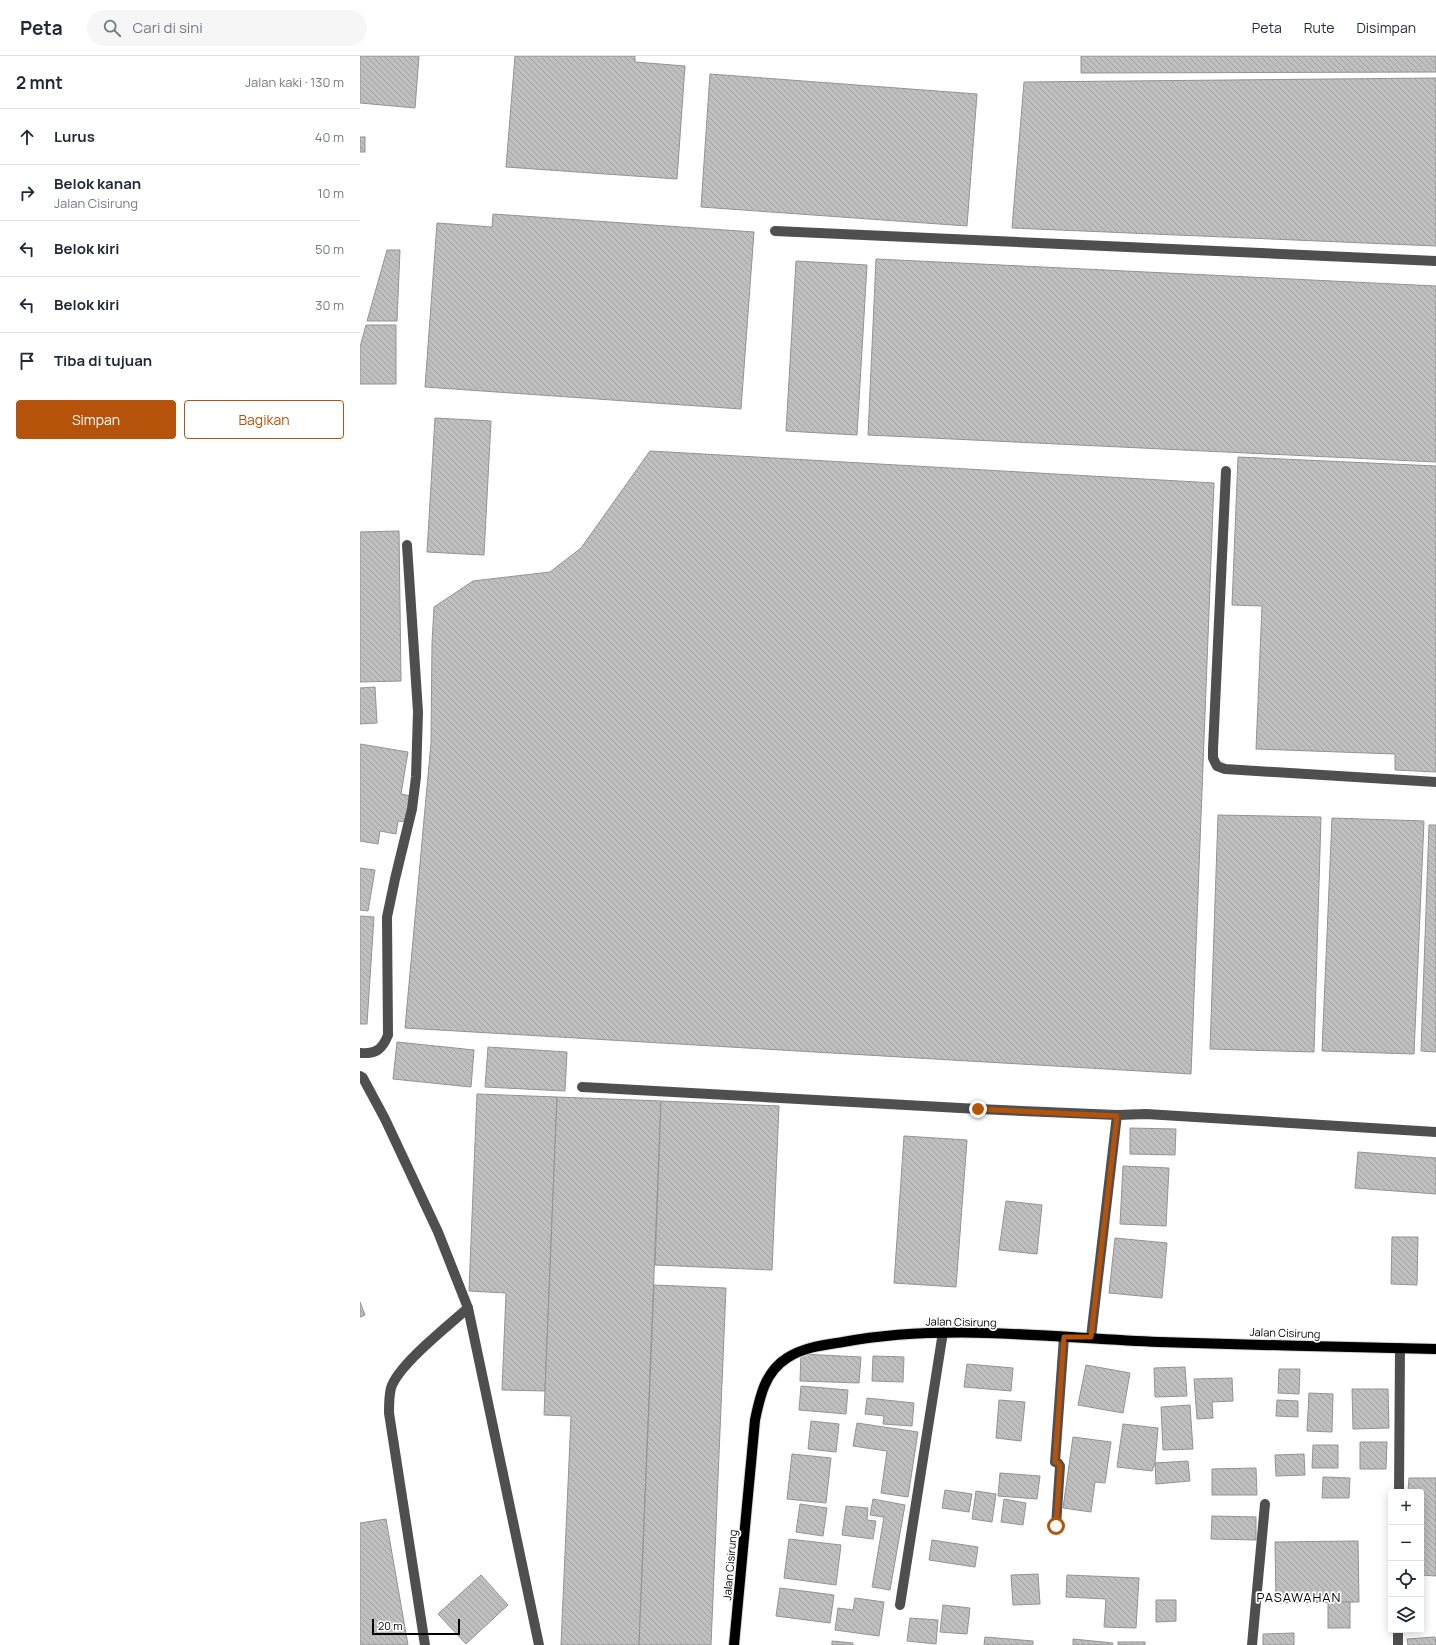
<!DOCTYPE html>
<html lang="id">
<meta charset="utf-8">
<style>
:root{--surface:#fff;--page:#f6f6f7;--text:#1f2937;--muted:#747a83;--line:#e0e1e3;--accent:#b45309}
body{margin:0;font-family:Manrope,sans-serif;background:var(--page);color:var(--text)}
.controls{position:absolute;right:12px;bottom:12px;display:grid;overflow:hidden;border-radius:4px;box-shadow:0 2px 10px #0003}
.controls button{width:36px;height:36px;display:grid;place-items:center;padding:0;border:0;border-bottom:1px solid var(--line);background:var(--surface);color:var(--text);font:20px sans-serif}
.scale{position:absolute;left:12px;bottom:10px;width:88px;box-sizing:border-box;padding-left:4px;border:2px solid #000;border-top:0;font-size:11px;line-height:14px;white-space:nowrap;color:#000;-webkit-text-stroke:3px #fff;paint-order:stroke}
.stop{position:absolute;width:12px;height:12px;margin:-9px;border:3px solid #b45309;border-radius:50%;background:#fff}
.stop.end{background:#b45309;border-color:#fff;box-shadow:0 1px 4px #0008}
.list{margin:0;padding:0;list-style:none}
h2{display:flex;justify-content:space-between;align-items:center;height:52px;margin:0;padding:0 16px;font-size:17px}
h2 small{font-size:13px;font-weight:400;color:var(--muted)}
.list li{display:grid;grid-template-columns:26px 1fr auto;gap:12px;align-items:center;box-sizing:border-box;height:56px;padding:0 16px;border-top:1px solid var(--line)}
.list b{display:block;font-size:15px;white-space:nowrap}
.list p{margin:0;font-size:13px;white-space:nowrap;color:var(--muted)}
.list em{font-size:13px;font-style:normal;color:var(--muted)}
.actions{display:flex;gap:8px;padding:12px 16px}
.actions a{flex:1;padding:9px 0;border:1px solid var(--accent);border-radius:4px;text-align:center;font-size:14px;color:var(--accent)}
.actions .main{background:var(--accent);color:#fff}
.icon{flex:none;width:22px;height:22px;fill:none;stroke:currentColor;stroke-width:2;stroke-linecap:round;stroke-linejoin:round}
.map{position:relative;flex:none;width:1076px;height:1589px;overflow:hidden}
header{display:flex;align-items:center;gap:24px;box-sizing:border-box;height:56px;padding:0 20px;background:var(--surface);border-bottom:1px solid var(--line)}
header strong{font-size:19px}
nav{display:flex;gap:22px;margin-inline-start:auto;font-size:14px}
.search{width:280px;height:36px;background:var(--page);display:flex;align-items:center;gap:10px;box-sizing:border-box;padding:0 14px;border-radius:22px;color:var(--muted);font-size:15px}
main{display:flex}
aside{flex:1;background:var(--surface)}
.map>svg:first-child{display:block}
.building{fill:url(#building-back-hatch);stroke:#939393}
.lines{fill:none;stroke-linecap:round;stroke-linejoin:round}
.major-casing{stroke:#dbdbdb;stroke-width:12}
.minor{stroke:#4f4f4f;stroke-width:10}
.major{stroke:#000;stroke-width:10}
.route{stroke:#b45309;stroke-width:5}
.labels{text-anchor:middle;stroke-width:3.5;stroke-linejoin:round;paint-order:stroke}
.street-label{font-size:11px;fill:#000;stroke:#fff}
.quarter-label{font-size:13px;letter-spacing:1px;fill:#000;stroke:#fff}
</style>
<header>
<strong>Peta</strong>
<div class="search"><svg class="icon" aria-label="search" viewBox="0 0 24 24"><circle cx="10" cy="10" r="6"/><path d="M15 15l6 6"/></svg>Cari di sini</div>
<nav><a>Peta</a><a>Rute</a><a>Disimpan</a></nav>
</header>
<main>
<aside>
<h2>2 mnt<small>Jalan kaki · 130 m</small></h2>
<ul class="list">
<li><svg class="icon" aria-label="ahead" viewBox="0 0 24 24"><path d="M12 20V5M6 11l6-6 6 6"/></svg><div><b>Lurus</b></div><em>40 m</em></li>
<li><svg class="icon" aria-label="right" viewBox="0 0 24 24"><path d="M7 20v-9h11M14 6l5 5-5 5"/></svg><div><b>Belok kanan</b><p>Jalan Cisirung</p></div><em>10 m</em></li>
<li><svg class="icon" aria-label="left" viewBox="0 0 24 24"><path d="M17 20v-9H6M10 6l-5 5 5 5"/></svg><div><b>Belok kiri</b></div><em>50 m</em></li>
<li><svg class="icon" aria-label="left" viewBox="0 0 24 24"><path d="M17 20v-9H6M10 6l-5 5 5 5"/></svg><div><b>Belok kiri</b></div><em>30 m</em></li>
<li><svg class="icon" aria-label="arrive" viewBox="0 0 24 24"><path d="M6 21V4h12l-3 4 3 4H6"/></svg><div><b>Tiba di tujuan</b></div></li>
</ul>
<div class="actions"><a class="main">Simpan</a><a>Bagikan</a></div>
</aside>
<div class="map">
<svg width="1076" height="1589" viewBox="0 0 1076 1589">
<defs>
<pattern id="building-back-hatch" width="6" height="6" patternUnits="userSpaceOnUse"><rect width="6" height="6" fill="#bfbfbf"/><path d="M-1 5l2 2M0 0l6 6M5-1l2 2" fill="none" stroke="#a2a2a2"/></pattern>
</defs>
<rect width="100%" height="100%" fill="#fff"/>
<g class="building">
<polygon points="0,0 59,0 55,52 0,47"/>
<polygon points="155,0 275,0 275,6 325,10 317,123 146,111"/>
<polygon points="721,0 1076,0 1076,16 721,17"/>
<polygon points="350,18 617,38 607,170 341,151"/>
<polygon points="1076,22 1076,190 652,172 664,26"/>
<rect x="0" y="81" width="5" height="15"/>
<polygon points="133,158 394,176 381,353 65,331 77,167 132,171"/>
<polygon points="27,194 40,194 37,265 7,265"/>
<polygon points="516,203 1076,230 1076,406 508,379"/>
<polygon points="436,205 507,209 497,379 426,375"/>
<polygon points="6,269 36,269 36,328 0,328 0,291"/>
<polygon points="75,362 131,365 124,499 67,496"/>
<polygon points="290,395 854,427 831,1018 45,972 71,687 72,587 74,551 113,525 190,516 221,492"/>
<polygon points="878,401 1076,410 1076,716 1035,714 1035,698 896,693 902,550 872,549"/>
<polygon points="39,475 41,625 0,626 0,476"/>
<polygon points="15,631 17,667 0,668 0,632"/>
<polygon points="0,688 48,696 41,738 51,740 47,766 38,765 36,778 20,775 18,788 0,785"/>
<polygon points="858,759 961,761 954,996 850,993"/>
<polygon points="972,762 1064,765 1054,998 962,995"/>
<polygon points="1069,769 1076,769 1076,996 1061,995"/>
<polygon points="0,812 15,814 8,855 0,854"/>
<polygon points="0,860 14,861 7,968 0,968"/>
<polygon points="37,986 114,994 111,1031 33,1023"/>
<polygon points="128,991 207,996 205,1035 125,1031"/>
<polygon points="117,1038 197,1041 185,1335 142,1334 146,1237 109,1235"/>
<polygon points="197,1041 301,1045 279,1589 201,1589 211,1360 184,1359"/>
<polygon points="301,1045 419,1050 412,1214 295,1209"/>
<polygon points="770,1072 816,1073 815,1099 770,1098"/>
<polygon points="544,1080 607,1084 596,1231 534,1227"/>
<polygon points="998,1096 1076,1102 1076,1138 995,1132"/>
<polygon points="763,1110 809,1112 806,1170 760,1168"/>
<polygon points="646,1145 682,1149 677,1198 639,1194"/>
<polygon points="1032,1181 1058,1181 1057,1229 1031,1228"/>
<polygon points="755,1182 807,1187 802,1242 749,1237"/>
<polygon points="294,1229 366,1232 351,1589 279,1589"/>
<polygon points="0,1246 5,1259 0,1261"/>
<polygon points="441,1298 501,1301 499,1327 440,1325"/>
<polygon points="513,1300 544,1301 543,1326 512,1325"/>
<polygon points="607,1308 653,1312 651,1335 604,1331"/>
<polygon points="726,1309 770,1317 763,1357 718,1349"/>
<polygon points="825,1311 827,1340 795,1341 794,1312"/>
<polygon points="919,1313 940,1313 939,1338 918,1337"/>
<polygon points="872,1322 873,1345 852,1346 853,1362 837,1363 834,1323"/>
<polygon points="441,1330 488,1334 486,1358 439,1354"/>
<polygon points="992,1333 1028,1333 1029,1372 993,1373"/>
<polygon points="949,1337 973,1338 972,1376 947,1375"/>
<polygon points="507,1342 554,1347 552,1370 523,1368 524,1360 505,1358"/>
<polygon points="639,1344 665,1346 661,1385 636,1382"/>
<polygon points="917,1344 938,1345 938,1361 916,1360"/>
<polygon points="830,1349 833,1393 803,1394 801,1351"/>
<polygon points="451,1365 479,1368 476,1396 448,1393"/>
<polygon points="497,1367 558,1376 548,1441 521,1437 527,1395 493,1390"/>
<polygon points="763,1368 798,1372 795,1407 792,1415 757,1411"/>
<polygon points="713,1381 751,1386 745,1427 735,1426 731,1456 703,1452"/>
<polygon points="1000,1386 1027,1386 1026,1413 1000,1413"/>
<polygon points="953,1389 978,1389 978,1412 952,1412"/>
<polygon points="432,1398 471,1402 466,1447 427,1443"/>
<polygon points="944,1398 945,1419 916,1420 915,1399"/>
<polygon points="828,1405 830,1425 796,1428 795,1407"/>
<polygon points="896,1412 897,1439 852,1439 852,1413"/>
<polygon points="640,1417 680,1420 677,1443 638,1440"/>
<polygon points="963,1421 990,1422 989,1442 962,1442"/>
<polygon points="1049,1422 1076,1422 1076,1520 1061,1519 1061,1436 1048,1436"/>
<polygon points="585,1434 612,1438 609,1456 582,1452"/>
<polygon points="616,1435 636,1438 632,1466 612,1463"/>
<polygon points="513,1443 545,1449 530,1534 512,1531 524,1461 510,1459"/>
<polygon points="644,1443 666,1447 663,1469 641,1466"/>
<polygon points="440,1448 467,1452 463,1480 436,1476"/>
<polygon points="486,1450 508,1452 507,1464 516,1465 513,1483 482,1479"/>
<polygon points="852,1460 896,1461 896,1484 851,1483"/>
<polygon points="26,1463 48,1589 0,1589 0,1467"/>
<polygon points="429,1483 481,1489 476,1529 424,1522"/>
<polygon points="572,1484 618,1491 615,1511 569,1504"/>
<polygon points="998,1485 999,1546 916,1547 915,1486"/>
<polygon points="678,1518 680,1548 653,1549 651,1519"/>
<polygon points="121,1519 148,1549 106,1588 78,1558"/>
<polygon points="707,1519 779,1522 776,1572 744,1571 746,1543 706,1541"/>
<polygon points="420,1532 474,1539 470,1567 416,1560"/>
<polygon points="495,1542 524,1546 519,1580 475,1574 478,1552 493,1554"/>
<polygon points="796,1544 816,1544 816,1565 796,1566"/>
<rect x="968" y="1546" width="22" height="26"/>
<polygon points="583,1549 610,1552 607,1578 580,1576"/>
<polygon points="550,1562 578,1564 576,1588 547,1585"/>
<polygon points="934,1577 934,1589 903,1589 903,1578"/>
<polygon points="625,1581 673,1585 673,1589 624,1589"/>
<polygon points="1075,1581 1076,1589 1048,1589 1047,1583"/>
<polygon points="713,1583 753,1587 752,1589 713,1589"/>
<polygon points="472,1585 493,1587 493,1589 472,1589"/>
<rect x="758" y="1586" width="27" height="3"/>
</g>
<g class="lines">
<defs>
<path id="major" d="M374 1589 395 1364C400 1340 405 1316 427 1302 444 1291 464 1289 483 1286 587 1267 694 1282 799 1286 891 1289 984 1291 1076 1293"/>
</defs>
<use href="#major" class="major-casing"/>
<g class="minor">
<polyline points="415,175 1076,205"/>
<polyline points="866,415 853,693 853,702 857,710 865,713 1076,726"/>
<path d="M0 997C16 998 22 994 28 979L27 861 35 823 52 753 56 721 58 656 47 489"/>
<polyline points="0,1020 3,1022 25,1063 78,1176 108,1252 179,1589"/>
<polyline points="222,1031 618,1053 757,1059 786,1058 1076,1076"/>
<polyline points="731,1281 757,1059"/>
<polyline points="1039,1436 1040,1292"/>
<polyline points="696,1470 700,1410 698,1407 695,1406 704,1281"/>
<polyline points="540,1549 583,1276"/>
<path d="M65 1589 29 1357C29 1349 29 1340 31 1332 38 1309 88 1270 108 1252"/>
<polyline points="892,1589 905,1448"/>
<polyline points="1038,1589 1038,1574"/>
</g>
<use href="#major" class="major"/>
</g>
<g class="lines">
<polyline class="route" points="618,1053 757,1060 731,1281 704,1281 695,1406 698,1407 700,1410 696,1470"/>
</g>
<g class="labels">
<g class="street-label">
<text transform="translate(601 1266) rotate(1)" y="4">Jalan Cisirung</text>
<text transform="translate(925 1277) rotate(2)" y="4">Jalan Cisirung</text>
<text transform="translate(370 1509) rotate(-85)" y="4">Jalan Cisirung</text>
</g>
<g class="quarter-label">
<text x="939" y="1546">PASAWAHAN</text>
</g>
</g>
</svg>
<div class="controls">
<button>+</button>
<button>−</button>
<button><svg class="icon" aria-label="locate" viewBox="0 0 24 24"><circle cx="12" cy="12" r="6"/><path d="M12 2v4M12 18v4M2 12h4M18 12h4"/></svg></button>
<button><svg class="icon" aria-label="layers" viewBox="0 0 24 24"><path d="M12 4l9 5-9 5-9-5zM3 14l9 5 9-5"/></svg></button>
</div>
<div class="scale">20 m</div>
<div class="stop" style="left:696px;top:1470px"></div>
<div class="stop end" style="left:618px;top:1053px"></div>
</div>
</main>
